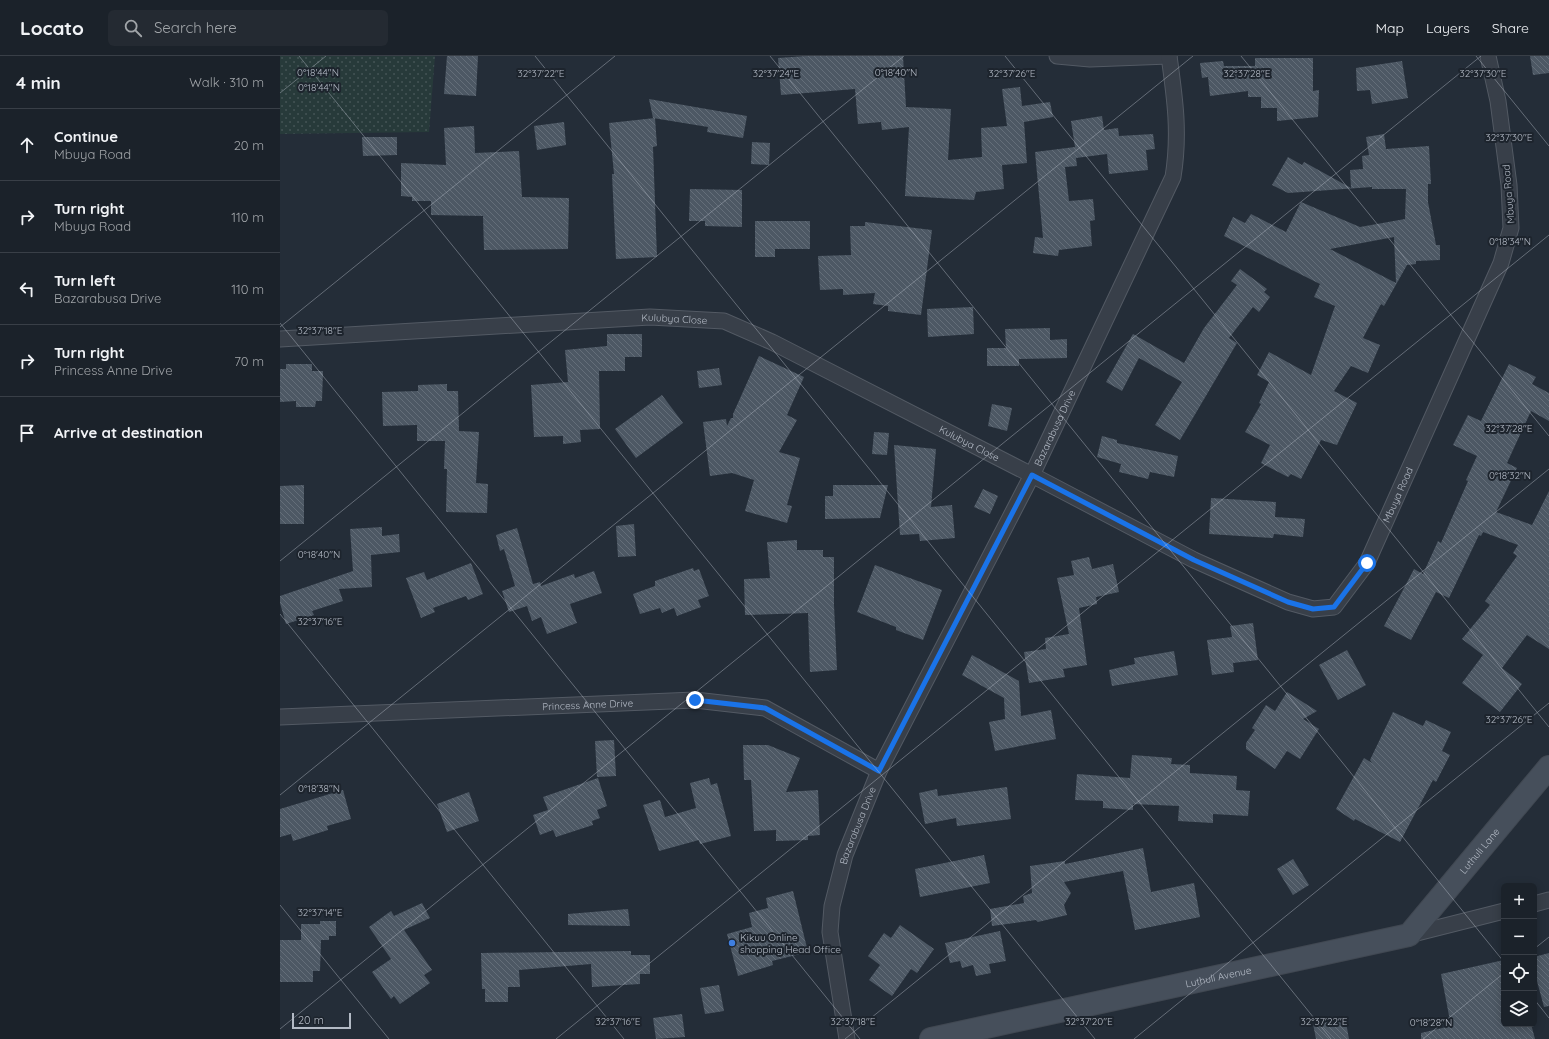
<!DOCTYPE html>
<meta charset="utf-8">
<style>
:root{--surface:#1b222a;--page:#242a32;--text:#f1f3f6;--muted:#a0a4a8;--line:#393f47}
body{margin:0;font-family:Quicksand,sans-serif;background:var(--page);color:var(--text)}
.controls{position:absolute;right:12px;bottom:12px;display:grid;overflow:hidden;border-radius:6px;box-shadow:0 2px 10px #0003}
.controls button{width:36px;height:36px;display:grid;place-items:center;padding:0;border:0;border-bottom:1px solid var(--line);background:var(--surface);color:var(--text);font:20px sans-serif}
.scale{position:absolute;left:12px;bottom:10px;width:59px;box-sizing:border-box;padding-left:4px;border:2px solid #b3bac5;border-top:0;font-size:11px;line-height:14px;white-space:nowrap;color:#b3bac5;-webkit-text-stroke:3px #1d242d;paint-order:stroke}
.stop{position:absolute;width:12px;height:12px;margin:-9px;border:3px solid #1a73e8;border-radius:50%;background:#fff}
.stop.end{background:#1a73e8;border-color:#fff;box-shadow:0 1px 4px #0008}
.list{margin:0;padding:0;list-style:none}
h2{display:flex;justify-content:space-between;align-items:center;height:52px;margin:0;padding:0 16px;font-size:17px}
h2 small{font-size:13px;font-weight:400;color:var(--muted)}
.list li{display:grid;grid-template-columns:26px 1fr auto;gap:12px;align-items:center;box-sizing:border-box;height:72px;padding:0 16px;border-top:1px solid var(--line)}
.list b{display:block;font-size:15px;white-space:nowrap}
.list p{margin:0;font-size:13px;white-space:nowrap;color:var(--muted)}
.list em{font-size:13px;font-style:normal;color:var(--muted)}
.icon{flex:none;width:22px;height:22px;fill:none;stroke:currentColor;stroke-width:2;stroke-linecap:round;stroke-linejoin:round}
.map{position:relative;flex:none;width:1269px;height:983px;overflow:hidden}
header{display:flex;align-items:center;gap:24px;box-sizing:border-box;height:56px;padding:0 20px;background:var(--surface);border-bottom:1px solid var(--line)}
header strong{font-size:19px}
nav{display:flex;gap:22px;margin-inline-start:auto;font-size:14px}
.search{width:280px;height:36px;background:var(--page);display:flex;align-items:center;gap:10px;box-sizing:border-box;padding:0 14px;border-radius:6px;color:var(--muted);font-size:15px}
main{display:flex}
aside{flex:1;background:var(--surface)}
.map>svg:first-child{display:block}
.grass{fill:url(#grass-dots)}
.building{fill:url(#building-back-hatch);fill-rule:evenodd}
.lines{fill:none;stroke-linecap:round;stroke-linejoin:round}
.street-casing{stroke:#535a64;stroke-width:17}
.secondary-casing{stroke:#414852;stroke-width:24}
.street{stroke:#383f49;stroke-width:15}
.secondary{stroke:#464f5b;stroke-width:22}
.route{stroke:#1a73e8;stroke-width:5}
.ticks{fill:none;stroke:#b3bac5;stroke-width:1;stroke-opacity:0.45}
.shop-dot{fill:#3f7fe0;stroke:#1d242d;stroke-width:1.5}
.labels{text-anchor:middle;stroke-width:4;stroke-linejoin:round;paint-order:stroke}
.street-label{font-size:10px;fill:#b3bac5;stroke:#1d242d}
.poi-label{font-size:10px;fill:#b3bac5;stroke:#1d242d;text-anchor:start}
.ticks-label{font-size:10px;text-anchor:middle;fill:#b3bac5;stroke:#1d242d;stroke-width:4;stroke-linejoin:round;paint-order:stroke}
</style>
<header>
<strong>Locato</strong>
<div class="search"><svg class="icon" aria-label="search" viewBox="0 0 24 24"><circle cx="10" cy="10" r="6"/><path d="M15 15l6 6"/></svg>Search here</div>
<nav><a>Map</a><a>Layers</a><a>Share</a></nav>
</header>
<main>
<aside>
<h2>4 min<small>Walk · 310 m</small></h2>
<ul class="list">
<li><svg class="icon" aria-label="ahead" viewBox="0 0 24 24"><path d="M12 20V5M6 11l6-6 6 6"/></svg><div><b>Continue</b><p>Mbuya Road</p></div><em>20 m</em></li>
<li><svg class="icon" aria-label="right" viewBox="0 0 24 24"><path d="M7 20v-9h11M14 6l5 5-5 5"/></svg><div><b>Turn right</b><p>Mbuya Road</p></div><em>110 m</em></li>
<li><svg class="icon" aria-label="left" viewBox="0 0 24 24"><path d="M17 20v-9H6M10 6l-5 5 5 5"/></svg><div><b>Turn left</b><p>Bazarabusa Drive</p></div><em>110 m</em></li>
<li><svg class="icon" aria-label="right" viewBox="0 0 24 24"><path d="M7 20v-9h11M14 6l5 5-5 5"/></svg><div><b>Turn right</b><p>Princess Anne Drive</p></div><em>70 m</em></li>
<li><svg class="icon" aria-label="arrive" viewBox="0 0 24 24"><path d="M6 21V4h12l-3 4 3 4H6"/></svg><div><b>Arrive at destination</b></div></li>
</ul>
</aside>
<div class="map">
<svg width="1269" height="983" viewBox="0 0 1269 983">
<defs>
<pattern id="grass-dots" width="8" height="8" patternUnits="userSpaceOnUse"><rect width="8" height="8" fill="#273a3a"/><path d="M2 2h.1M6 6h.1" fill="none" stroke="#445455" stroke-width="1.8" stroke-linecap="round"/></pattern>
<pattern id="building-back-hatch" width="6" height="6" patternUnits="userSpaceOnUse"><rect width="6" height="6" fill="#4d5864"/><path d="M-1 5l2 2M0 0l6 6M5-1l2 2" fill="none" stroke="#646e79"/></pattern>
</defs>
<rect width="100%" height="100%" fill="#242d38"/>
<polygon class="grass" points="0,0 155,0 149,76 0,78"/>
<g class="building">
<polygon points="167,0 198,0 196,40 164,38"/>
<polygon points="526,0 623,0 626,51 671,53 668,104 702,101 701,72 727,70 722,33 740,31 742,50 770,46 773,61 744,66 747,107 722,109 724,133 696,136 694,144 625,140 629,71 602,74 601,66 578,68 575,33 501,39 498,2"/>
<polygon points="1250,0 1269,0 1269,17 1253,19"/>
<polygon points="975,2 1033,2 1033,35 1039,34 1038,61 997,65 997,52 981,52 981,41 968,41 968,35 930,40 928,21 922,22 920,7 943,5 944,10 975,10"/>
<polygon points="1122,5 1128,42 1092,48 1090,34 1077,35 1076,12"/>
<polygon points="369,43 467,60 463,82 427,76 428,71 373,62"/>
<polygon points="822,60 824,74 838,72 839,80 873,78 875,93 866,94 868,114 829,118 827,98 796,102 797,110 785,111 789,145 813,143 815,164 810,165 812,190 779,194 778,200 753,197 755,181 763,182 755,96 795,91 791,65"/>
<polygon points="375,62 377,90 373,91 377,201 336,203 332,118 334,118 329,67"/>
<polygon points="284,66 286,89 257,94 254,70"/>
<polygon points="194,70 195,97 239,95 242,141 289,142 288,193 204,194 203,160 151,159 151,145 132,145 132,141 121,140 121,107 166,109 164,72"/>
<path d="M1104 78 1106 93 1149 90 1151 128H1148V146L1156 189H1160V204L1136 205V208L1127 209 1104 250 1101 248 1083 282 1100 289 1088 317 1071 310 1054 335 1077 347 1057 389 1041 384 1021 423 1011 418 1008 421 981 407 990 389 965 376 981 348 979 347 989 326 977 319 989 296 1031 319 1055 250 1034 241 1040 228 944 180 953 161 965 167 971 158 1006 176 1021 146 1080 171 1125 163 1126 133H1092V131L1008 137 992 129 1008 101 1022 109 1024 106 1071 132 1070 114 1083 113 1082 100 1089 99 1086 81ZM1114 181 1116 227 1050 193Z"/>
<polygon points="82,81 117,81 117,99 83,100"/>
<polygon points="472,86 490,87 489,109 471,108"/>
<polygon points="410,133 462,134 462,171 425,170 425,165 409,165"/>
<polygon points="475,165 530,165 530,193 495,193 495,201 475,201"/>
<polygon points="585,166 652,174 641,259 608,255 608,250 593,248 595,237 563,239 563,233 540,234 538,200 571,199 570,170 585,170"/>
<polygon points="960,213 987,233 984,236 990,241 979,256 973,251 949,282 957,287 900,384 875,369 902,326 859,302 842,335 826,326 853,278 904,307 924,272 957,229 951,225"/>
<polygon points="693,251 694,278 648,281 647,253"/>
<polygon points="770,272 770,284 787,283 787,302 739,303 739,310 707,310 707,292 726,292 725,273"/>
<polygon points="327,278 362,278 362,301 345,301 345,315 319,315 320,373 300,374 301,386 283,388 283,380 254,381 251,329 288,326 285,294 327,290"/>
<polygon points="479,300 524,321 507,359 517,364 499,396 520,402 507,449 512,450 507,467 465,455 474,424 452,417 430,420 423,366 446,363 447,370 451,362 453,362 453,358"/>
<polygon points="6,308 32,308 32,315 43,315 42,345 36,345 35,351 16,351 16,345 0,346 0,313 6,313"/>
<polygon points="1229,308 1256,321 1252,328 1269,337 1269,365 1251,355 1227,407 1237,412 1216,456 1252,469 1269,435 1269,593 1247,579 1222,612 1242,628 1220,656 1182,627 1203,599 1182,583 1210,549 1205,545 1237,500 1233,497 1238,489 1203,476 1201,480 1199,479 1169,542 1156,536 1131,584 1104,570 1134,513 1143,518 1158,485 1161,487 1188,425 1186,424 1197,400 1173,389 1188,359 1201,365"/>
<polygon points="439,312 442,329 419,332 417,315"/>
<polygon points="167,328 167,335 178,335 179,375 199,376 196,427 208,428 207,457 166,456 167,413 164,413 165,385 137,385 137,369 103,370 102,336 138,335 138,329"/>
<polygon points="382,339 403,367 356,402 335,373"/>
<polygon points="712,348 732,352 727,375 708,370"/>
<polygon points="594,376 609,377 607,399 592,398"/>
<polygon points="822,380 837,384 837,387 898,400 894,421 870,416 868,423 839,416 841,408 817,401"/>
<polygon points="614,389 656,393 651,451 672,449 675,482 640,485 639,478 620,479"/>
<polygon points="24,429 24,468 0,468 0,430"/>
<polygon points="553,429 608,429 600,462 545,463 545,440 553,440"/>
<polygon points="703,433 718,440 710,458 694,451"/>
<polygon points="931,442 996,446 995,461 1025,463 1023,481 994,478 993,482 929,478"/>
<polygon points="354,468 356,500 338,501 336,470"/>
<polygon points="102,471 102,480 119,478 120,496 91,499 92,531 59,533 63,545 32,555 34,559 6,568 0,547 0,540 73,515 70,473"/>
<polygon points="237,472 253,528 260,526 261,530 294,518 295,522 314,515 322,537 290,548 297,567 267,578 261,561 252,565 247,550 229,556 222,535 235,530 224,493 220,495 216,479"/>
<polygon points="517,484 517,494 543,494 543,501 554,501 554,549 557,614 530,616 528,557 465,559 464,523 490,522 487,486"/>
<polygon points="809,501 812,513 833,508 839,536 816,541 817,548 799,552 807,609 783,613 785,621 749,627 744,596 766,593 765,582 789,578 777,522 794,519 791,505"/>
<polygon points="191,507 203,538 188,544 186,540 153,552 155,556 141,562 126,522 144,516 147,524"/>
<polygon points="595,509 662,534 643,584 616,574 616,571 577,556"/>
<polygon points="413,512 414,515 419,513 429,540 418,544 421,551 397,560 394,552 382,557 380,552 360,558 353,538 375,530 375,525"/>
<polygon points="973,567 978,604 953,607 954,616 932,619 927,584 952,581 950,570"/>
<polygon points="1067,594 1086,629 1058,644 1039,609"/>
<polygon points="894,595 898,619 832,630 829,614 855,608 854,602"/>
<polygon points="692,599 739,625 741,660 771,654 776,683 715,695 709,666 725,663 724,642 682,619"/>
<polygon points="1007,636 1037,655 1023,663 1039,673 1020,703 1007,695 995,713 966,693 966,687 975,674 972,672 986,649 995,655"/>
<polygon points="1113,656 1143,670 1146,664 1171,676 1162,695 1170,699 1156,726 1153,724 1120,786 1075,763 1074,765 1056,753 1084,702 1092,707 1090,704"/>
<polygon points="334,684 336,720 317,721 315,685"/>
<polygon points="463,689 488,689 520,702 506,736 538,734 540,779 528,780 528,784 496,785 496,774 474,775 471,724 464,724"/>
<polygon points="852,699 892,702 891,708 910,709 910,717 957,720 956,734 970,735 968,760 933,758 933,767 898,765 899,750 853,748 853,754 823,752 823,745 795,744 797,718 850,722"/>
<polygon points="318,722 327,750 317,754 320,762 312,765 313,769 276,781 273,774 260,779 253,759 268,754 263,741"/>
<polygon points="429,722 431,729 437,727 451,780 420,788 419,784 379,795 363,749 380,744 385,761 416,752 410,727"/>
<polygon points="727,731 731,763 677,770 676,762 645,768 639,737 657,733 658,740"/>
<polygon points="63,734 71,763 47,770 48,774 13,785 11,778 0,781 0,753"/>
<polygon points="189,736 199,765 167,776 157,748"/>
<polygon points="863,792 871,836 914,827 920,861 855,874 843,815 784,826 791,837 784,849 787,859 758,866 756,864 712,870 710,853 744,847 743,840 752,837 750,810 785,805 785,808"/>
<polygon points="704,799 710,827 640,841 635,813"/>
<polygon points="1013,803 1029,829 1013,839 997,813"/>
<polygon points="513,835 528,896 492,905 493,909 458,920 447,878 472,871 469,857 488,852 486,842"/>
<polygon points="142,847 150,862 124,874 152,914 144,919 150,927 120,948 114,940 111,943 92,916 111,903 89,871 111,855 114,860"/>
<polygon points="348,853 350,870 288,869 288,858"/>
<polygon points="40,865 56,865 56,880 49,880 49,884 41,884 40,915 33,915 33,926 0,926 0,884 21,884 21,868 40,868"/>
<polygon points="620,869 654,893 637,917 631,913 612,940 589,924 600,909 588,900 604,877 611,882"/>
<polygon points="720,875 726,905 709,908 711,917 696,920 693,909 682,912 680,905 670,907 665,887"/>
<polygon points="351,895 351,899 370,899 370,918 360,918 360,928 312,931 311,908 239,914 240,931 228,931 228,946 205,946 205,933 202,933 201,897"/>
<polygon points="1269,897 1269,950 1264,951 1254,914 1254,901"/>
<polygon points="1224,904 1224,968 1251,968 1255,983 1141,983 1141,977 1171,970 1161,918"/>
<polygon points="439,929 444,955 425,958 420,932"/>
<polygon points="402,958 405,981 376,983 373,962"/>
<polygon points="1065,961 1069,983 1036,983 1033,968"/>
</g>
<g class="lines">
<defs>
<g id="street">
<polyline points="777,0 810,3 889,0"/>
<path id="s1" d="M0 283 370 261 444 265 492 286 752 419 914 504 1008 546 1033 553 1054 551 1087 507 1221 207 1231 172 1229 129 1218 45 1208 0"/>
<path id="s2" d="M0 661 415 644 485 652 599 715"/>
<polyline points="1254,848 1269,844"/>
<polyline points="1129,879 1224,855"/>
<path id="s3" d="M567 983 550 876 552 850 565 799 599 715 752 419 893 121C900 78 895 43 889 0"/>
</g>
<g id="secondary">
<path id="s4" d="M651 983 1129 879 1269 711"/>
</g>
</defs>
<use href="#street" class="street-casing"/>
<use href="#secondary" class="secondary-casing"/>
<use href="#street" class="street"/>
<use href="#secondary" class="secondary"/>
</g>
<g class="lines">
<polyline class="route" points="415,644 485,652 599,715 752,419 914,504 1008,546 1033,553 1054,551 1087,507"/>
</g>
<path class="ticks" d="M19 0 815 983M255 0 1051 983M490 0 1224 906M725 0 1269 671M961 0 1269 380M1196 0 1269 90M0 37 46 0M0 267 580 983M0 271 335 0M0 505 624 0M0 558 344 983M0 739 913 0M0 849 109 983M1254 893 1269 881M1254 943 1269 962M0 973 1201 0M276 983 1269 179M565 983 1269 413M854 983 1269 647M1143 983 1224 917"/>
<circle class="shop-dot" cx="452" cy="887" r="4"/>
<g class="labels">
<g class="street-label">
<text transform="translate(1228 138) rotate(-95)" y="4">Mbuya Road</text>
<text dy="4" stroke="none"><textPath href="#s1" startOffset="395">Kulubya Close</textPath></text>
<text dy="4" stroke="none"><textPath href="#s3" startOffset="663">Bazarabusa Drive</textPath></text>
<text dy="4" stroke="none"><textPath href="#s1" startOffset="719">Kulubya Close</textPath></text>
<text dy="4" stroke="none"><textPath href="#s1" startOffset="1252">Mbuya Road</textPath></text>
<text dy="4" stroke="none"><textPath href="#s2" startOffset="308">Princess Anne Drive</textPath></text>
<text dy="4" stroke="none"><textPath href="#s3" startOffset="219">Bazarabusa Drive</textPath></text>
<text dy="4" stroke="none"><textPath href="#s4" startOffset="599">Luthuli Lane</textPath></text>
<text dy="4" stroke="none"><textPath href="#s4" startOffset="294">Luthuli Avenue</textPath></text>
</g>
<g class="poi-label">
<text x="460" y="885">Kikuu Online<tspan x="460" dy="12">shopping Head Office</tspan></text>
</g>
</g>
<g class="ticks-label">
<text x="38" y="20">0°18'44"N</text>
<text x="616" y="20">0°18'40"N</text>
<text x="496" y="21">32°37'24"E</text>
<text x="967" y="21">32°37'28"E</text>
<text x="261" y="21">32°37'22"E</text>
<text x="732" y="21">32°37'26"E</text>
<text x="1203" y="21">32°37'30"E</text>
<text x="39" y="35">0°18'44"N</text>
<text x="1229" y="85">32°37'30"E</text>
<text x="1230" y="189">0°18'34"N</text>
<text x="40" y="278">32°37'18"E</text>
<text x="1229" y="376">32°37'28"E</text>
<text x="1230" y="423">0°18'32"N</text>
<text x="39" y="502">0°18'40"N</text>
<text x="40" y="569">32°37'16"E</text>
<text x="1229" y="667">32°37'26"E</text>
<text x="39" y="736">0°18'38"N</text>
<text x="40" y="860">32°37'14"E</text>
<text x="338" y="969">32°37'16"E</text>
<text x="573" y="969">32°37'18"E</text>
<text x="809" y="969">32°37'20"E</text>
<text x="1044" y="969">32°37'22"E</text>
<text x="1151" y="970">0°18'28"N</text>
</g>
</svg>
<div class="controls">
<button>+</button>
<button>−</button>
<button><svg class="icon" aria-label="locate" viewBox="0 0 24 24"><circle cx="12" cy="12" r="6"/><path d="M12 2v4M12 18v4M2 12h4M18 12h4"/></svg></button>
<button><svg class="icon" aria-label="layers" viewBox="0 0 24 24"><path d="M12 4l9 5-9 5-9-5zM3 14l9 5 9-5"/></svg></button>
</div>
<div class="scale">20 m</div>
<div class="stop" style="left:1087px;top:507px"></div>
<div class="stop end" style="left:415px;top:644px"></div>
</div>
</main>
